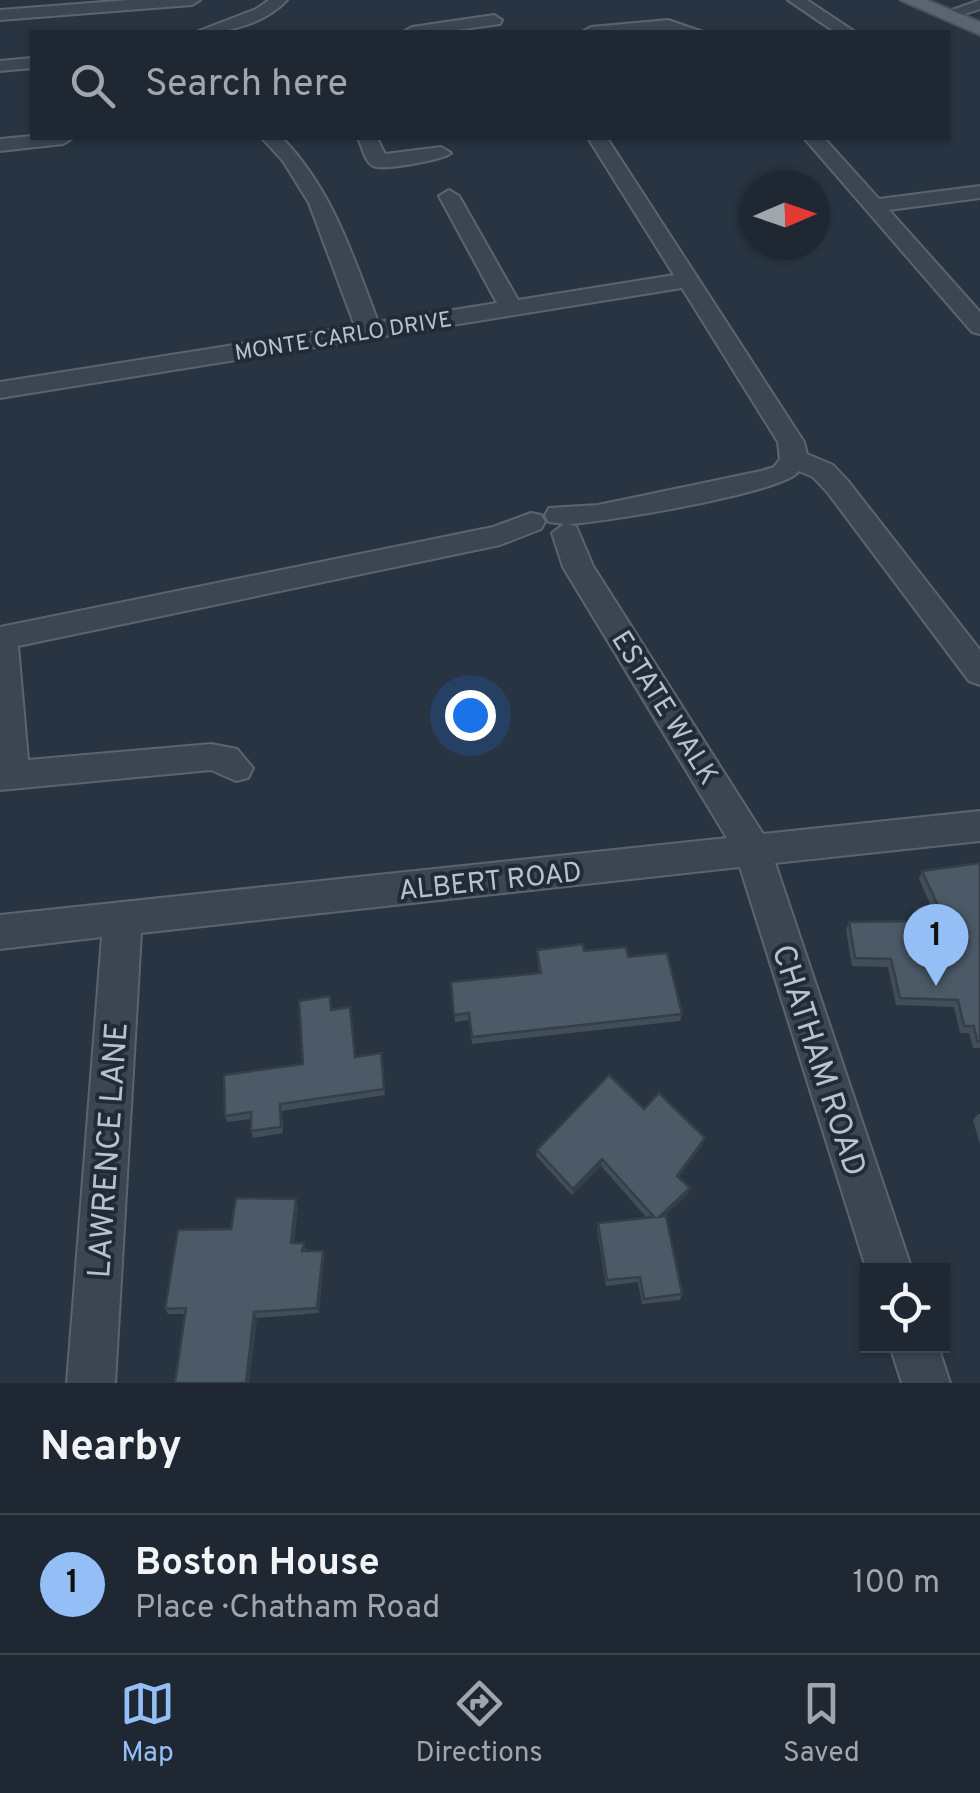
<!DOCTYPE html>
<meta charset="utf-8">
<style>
:root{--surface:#1e2732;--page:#2b333e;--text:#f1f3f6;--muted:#a1a5ac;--line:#3c444d;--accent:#94bff6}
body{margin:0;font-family:Overpass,sans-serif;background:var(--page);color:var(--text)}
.controls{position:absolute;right:30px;bottom:30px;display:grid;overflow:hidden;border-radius:0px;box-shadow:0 2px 8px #0004}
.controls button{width:90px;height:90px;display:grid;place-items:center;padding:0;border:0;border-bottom:2px solid var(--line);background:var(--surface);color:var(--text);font:50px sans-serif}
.compass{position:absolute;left:740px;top:170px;width:90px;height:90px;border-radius:50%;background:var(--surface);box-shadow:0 2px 8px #0004;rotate:88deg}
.you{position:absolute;left:470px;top:715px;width:35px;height:35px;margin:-25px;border:8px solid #fff;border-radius:50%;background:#1a73e8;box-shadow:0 0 0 15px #1a73e833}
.badge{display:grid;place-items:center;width:65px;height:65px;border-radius:50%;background:var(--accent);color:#111;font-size:32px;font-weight:700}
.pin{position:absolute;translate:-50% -82px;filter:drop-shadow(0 2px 5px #0008)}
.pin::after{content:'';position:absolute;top:52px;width:35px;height:30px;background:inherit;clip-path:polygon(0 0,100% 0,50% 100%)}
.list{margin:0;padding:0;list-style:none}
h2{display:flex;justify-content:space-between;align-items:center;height:130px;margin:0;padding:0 40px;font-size:42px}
h2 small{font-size:32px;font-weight:400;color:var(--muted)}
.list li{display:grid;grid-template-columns:65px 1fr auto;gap:30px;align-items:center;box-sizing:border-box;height:140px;padding:0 40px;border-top:2px solid var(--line)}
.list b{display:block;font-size:38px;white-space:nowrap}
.list p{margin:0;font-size:32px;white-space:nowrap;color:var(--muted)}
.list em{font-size:32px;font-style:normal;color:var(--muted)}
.icon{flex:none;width:55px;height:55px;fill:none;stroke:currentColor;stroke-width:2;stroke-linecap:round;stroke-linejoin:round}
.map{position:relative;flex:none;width:980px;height:1383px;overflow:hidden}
.search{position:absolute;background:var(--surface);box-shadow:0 2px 8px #0004;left:30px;right:30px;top:30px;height:110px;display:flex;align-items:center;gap:25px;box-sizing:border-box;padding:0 35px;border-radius:0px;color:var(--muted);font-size:38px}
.sheet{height:270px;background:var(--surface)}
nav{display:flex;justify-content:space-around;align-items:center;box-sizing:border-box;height:140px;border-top:2px solid var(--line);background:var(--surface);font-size:28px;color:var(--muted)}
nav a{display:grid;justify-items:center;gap:5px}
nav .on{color:var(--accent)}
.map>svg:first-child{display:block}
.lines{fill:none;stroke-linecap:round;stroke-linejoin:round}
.minor-casing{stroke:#5a646f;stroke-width:4}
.major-casing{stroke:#464f5b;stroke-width:4}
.minor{fill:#3c4652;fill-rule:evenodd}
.major{fill:#5a6572;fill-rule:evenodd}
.wall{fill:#414d59}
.shaded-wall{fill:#353f49}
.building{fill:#4c5a68;stroke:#353f49;stroke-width:2.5}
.labels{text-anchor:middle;stroke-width:8;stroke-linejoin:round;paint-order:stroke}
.far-street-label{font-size:22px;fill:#b9c1cc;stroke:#212b38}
.street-label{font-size:28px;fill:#b9c1cc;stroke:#212b38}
.near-street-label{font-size:32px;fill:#b9c1cc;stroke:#212b38}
</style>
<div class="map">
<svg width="980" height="1383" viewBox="0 0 980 1383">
<rect width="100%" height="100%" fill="#283442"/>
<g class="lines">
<defs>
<g id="minor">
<polygon points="129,0 200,0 192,5 0,20 0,10"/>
<path d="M269 0H287C265 23 228 34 196 32L256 9Z"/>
<polygon points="788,0 807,0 855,32 835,32"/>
<polygon points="980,0 980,9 946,20 938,15"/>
<polygon points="494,15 502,20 500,24 443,32 403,32 412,27"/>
<polygon points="668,20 703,32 582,32 591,27"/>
<polygon points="32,58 32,68 0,71 0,61"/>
<polygon points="32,136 32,138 73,138 63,144 0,151 0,139"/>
<path d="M262 138H282C332 189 353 256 378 322L497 303 439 196 449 190 459 196 518 300 674 275 588 138H607L804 442 807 454 833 465 848 481 980 650V685L969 681 828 493 813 477 799 471C784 493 601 523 568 524L576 526 593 566 763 834 980 811V841L775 863 912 1270H868V1274L740 867 141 933 115 1383H67L102 937 0 949V915L727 838 563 567 552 533 564 524 549 522 545 515 549 508 598 505 761 471 774 467 780 459 778 442 682 288 0 398V382L355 326 309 203 283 161Z"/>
<path d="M358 138H377L385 154 441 147 451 153C443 160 383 171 373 166 365 162 362 146 358 138Z"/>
<polygon points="804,138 824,138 879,199 980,186 980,198 889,210 980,312 980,334 972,332"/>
<polygon points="531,513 541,515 545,522 541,529 500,545 18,646 28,760 211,744 237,749 253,768 248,778 236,781 211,770 0,790 0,627 493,527"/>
<polygon points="890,1346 938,1346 950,1383 902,1383"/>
</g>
<polygon id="major" points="900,0 927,0 980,22 980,35"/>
</defs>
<use href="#minor" class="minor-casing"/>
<use href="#major" class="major-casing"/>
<use href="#minor" class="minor"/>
<use href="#major" class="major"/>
</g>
<g class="wall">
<polygon points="980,863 980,1048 973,1048 969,1033 960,1033 954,1007 896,1005 888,967 852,966 846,930 849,922 914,921 913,915 916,907 932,908 919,879 922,871"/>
<polygon points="537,950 584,951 628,957 682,1014 680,1021 472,1044 469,1020 455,1022 451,982 539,973"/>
<polygon points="332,1010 356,1056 381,1053 385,1095 282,1111 283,1133 253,1138 251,1131 251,1119 227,1122 225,1116 303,1064"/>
<polygon points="644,1109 703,1144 678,1178 690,1188 688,1194 664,1216 682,1294 680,1300 642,1304 638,1282 606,1286 597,1229 598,1223 647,1218 601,1166 572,1195 536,1156 537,1150"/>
<polygon points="978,1114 980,1114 980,1145 973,1120"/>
<polygon points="298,1205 294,1243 304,1243 305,1251 323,1251 324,1256 319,1313 257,1318 249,1383 175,1383 186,1314 168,1314 165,1309 231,1229"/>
</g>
<g class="shaded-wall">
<polygon points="705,1138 703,1144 675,1183 677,1176"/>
<polygon points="602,1159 601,1166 572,1195 573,1189"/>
<polygon points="690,1188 688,1194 657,1223 659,1217"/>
<polygon points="296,1199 298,1205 293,1249 291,1243"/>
<polygon points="323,1251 324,1256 319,1313 317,1308"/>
<polygon points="254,1312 257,1318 249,1383 246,1383"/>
</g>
<g class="building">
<polygon points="980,863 980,1041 977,1041 974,1026 964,1026 958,1000 900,998 891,959 855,958 849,922 919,921 916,907 939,908 922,871"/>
<polygon points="583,944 584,951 626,947 628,957 667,953 682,1014 472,1037 469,1013 454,1015 451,982 541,973 537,950"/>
<polygon points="330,996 331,1010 350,1007 355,1057 381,1053 384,1089 280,1104 281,1127 251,1131 251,1112 225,1116 224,1075 303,1064 299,1001"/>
<polygon points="609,1075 644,1109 659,1093 705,1138 677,1176 690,1188 659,1217 666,1216 682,1294 644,1299 640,1277 607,1280 598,1223 654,1217 602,1159 573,1189 537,1150"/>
<polygon points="236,1198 296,1199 291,1243 304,1243 302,1251 323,1251 317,1308 254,1312 246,1383 175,1383 186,1308 165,1309 178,1230 231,1229"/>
</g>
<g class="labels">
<g class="far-street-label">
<text transform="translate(343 335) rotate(-9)" y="8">MONTE CARLO DRIVE</text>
</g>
<g class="street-label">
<text transform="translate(666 707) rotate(58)" y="10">ESTATE WALK</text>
<text transform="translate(490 880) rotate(-6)" y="10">ALBERT ROAD</text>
</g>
<g class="near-street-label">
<text transform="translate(820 1060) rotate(72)" y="11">CHATHAM ROAD</text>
<text transform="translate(107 1150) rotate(-86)" y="11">LAWRENCE LANE</text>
</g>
</g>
</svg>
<div class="controls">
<button><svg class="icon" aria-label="locate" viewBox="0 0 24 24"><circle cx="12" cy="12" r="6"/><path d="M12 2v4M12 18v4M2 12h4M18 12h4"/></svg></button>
</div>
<svg class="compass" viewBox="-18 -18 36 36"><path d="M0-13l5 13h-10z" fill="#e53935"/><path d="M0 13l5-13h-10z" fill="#a1a5ac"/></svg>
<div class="you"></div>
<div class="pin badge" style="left:936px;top:986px">1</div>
<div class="search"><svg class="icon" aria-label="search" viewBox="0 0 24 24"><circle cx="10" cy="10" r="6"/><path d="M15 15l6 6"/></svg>Search here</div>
</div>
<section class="sheet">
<h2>Nearby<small></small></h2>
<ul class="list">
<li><span class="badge">1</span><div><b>Boston House</b><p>Place · Chatham Road</p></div><em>100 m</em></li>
</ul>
</section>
<nav>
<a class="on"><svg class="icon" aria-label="map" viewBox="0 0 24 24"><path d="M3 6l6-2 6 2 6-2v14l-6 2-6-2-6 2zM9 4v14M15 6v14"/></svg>Map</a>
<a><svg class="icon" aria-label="directions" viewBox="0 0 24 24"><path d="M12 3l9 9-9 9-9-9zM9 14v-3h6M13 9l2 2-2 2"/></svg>Directions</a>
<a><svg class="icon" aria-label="saved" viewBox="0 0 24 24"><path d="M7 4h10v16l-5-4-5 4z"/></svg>Saved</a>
</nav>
